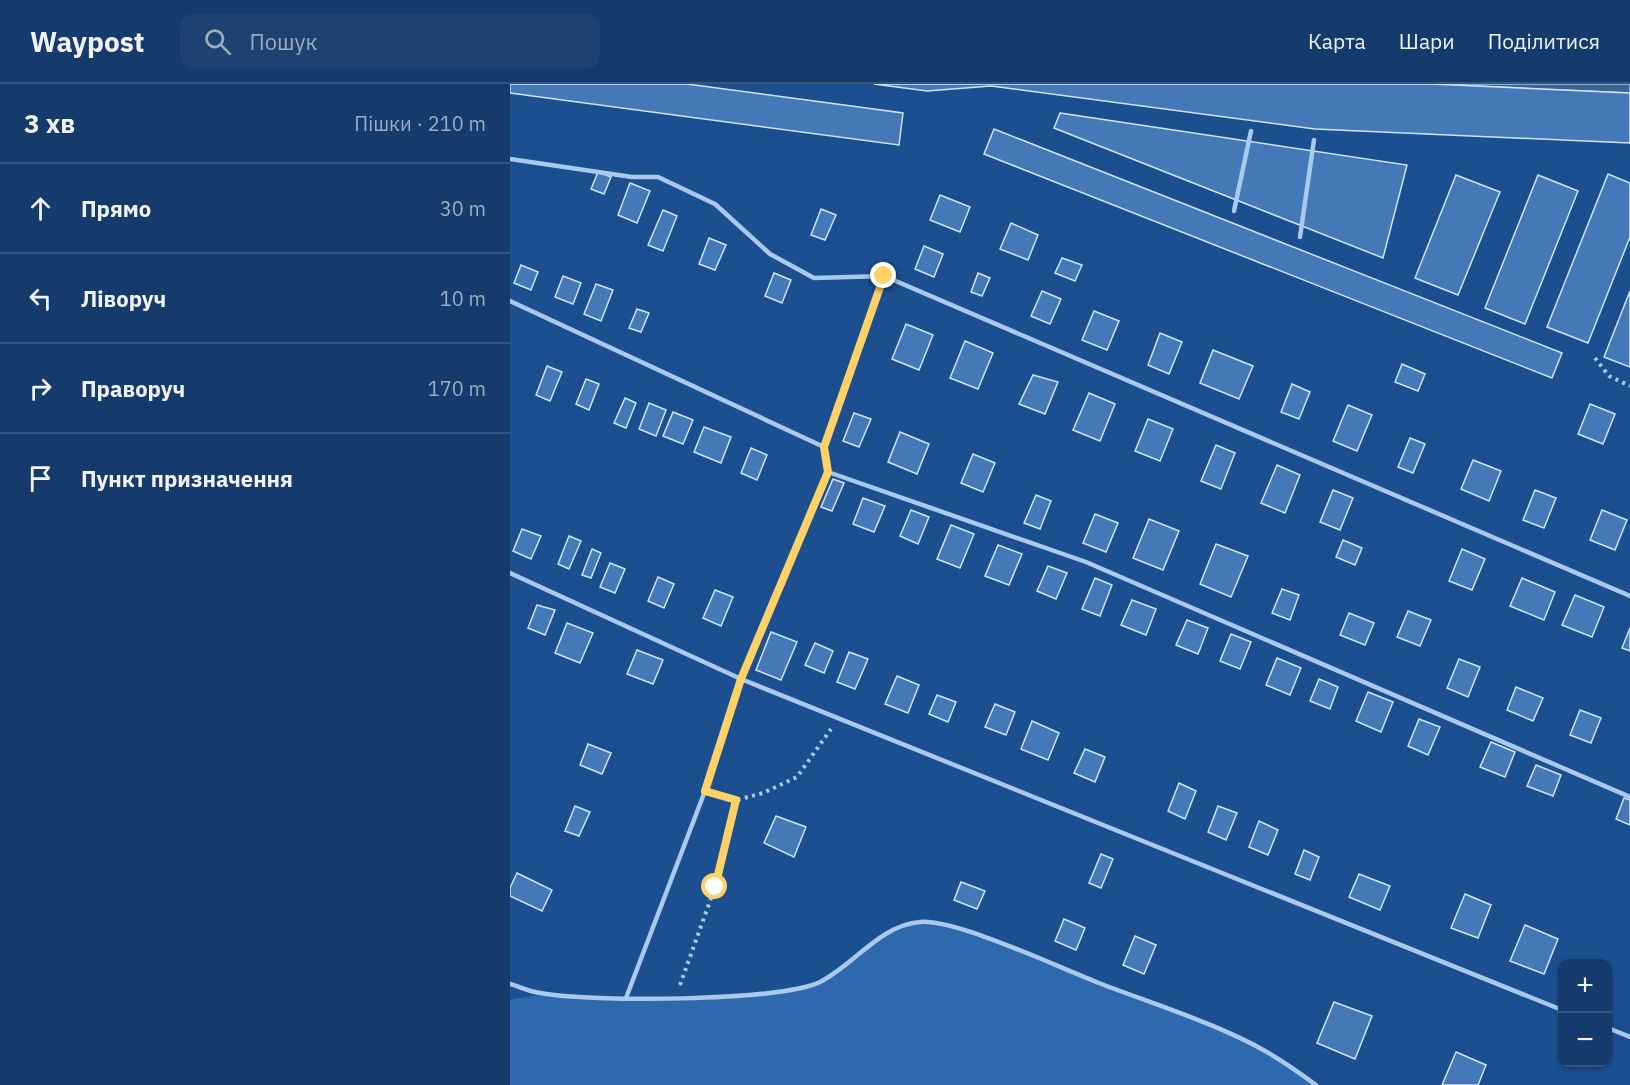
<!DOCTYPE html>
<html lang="uk">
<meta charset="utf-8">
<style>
:root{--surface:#143b6b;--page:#1d4271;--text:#f1f3f6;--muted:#9dadc1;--line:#33557e}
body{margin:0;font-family:"IBM Plex Sans",sans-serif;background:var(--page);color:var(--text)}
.controls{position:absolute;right:18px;bottom:18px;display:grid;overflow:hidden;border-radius:12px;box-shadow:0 2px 4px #0004}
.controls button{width:54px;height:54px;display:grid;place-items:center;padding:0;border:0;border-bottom:2px solid var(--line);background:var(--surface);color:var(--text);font:30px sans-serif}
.stop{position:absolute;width:18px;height:18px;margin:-14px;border:4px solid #ffd166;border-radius:50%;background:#fff}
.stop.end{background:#ffd166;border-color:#fff;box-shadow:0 2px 6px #0008}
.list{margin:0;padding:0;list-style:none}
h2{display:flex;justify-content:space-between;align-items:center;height:78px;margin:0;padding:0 24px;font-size:26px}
h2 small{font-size:20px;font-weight:400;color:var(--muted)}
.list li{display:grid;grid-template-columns:39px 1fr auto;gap:18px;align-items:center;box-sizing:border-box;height:90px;padding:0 24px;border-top:2px solid var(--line)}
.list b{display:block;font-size:22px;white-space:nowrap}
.list em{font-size:20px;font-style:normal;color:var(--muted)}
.icon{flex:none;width:33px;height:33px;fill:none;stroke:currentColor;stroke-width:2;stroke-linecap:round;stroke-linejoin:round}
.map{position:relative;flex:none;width:1120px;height:1001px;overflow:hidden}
header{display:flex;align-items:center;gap:36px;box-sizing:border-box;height:84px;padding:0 30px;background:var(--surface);border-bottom:2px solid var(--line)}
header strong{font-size:28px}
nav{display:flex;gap:33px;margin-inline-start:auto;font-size:21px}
.search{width:420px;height:54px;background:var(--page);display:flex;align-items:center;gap:15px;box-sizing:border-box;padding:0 21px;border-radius:12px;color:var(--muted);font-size:22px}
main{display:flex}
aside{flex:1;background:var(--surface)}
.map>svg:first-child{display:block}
.green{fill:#2e69ad}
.water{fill:#3c6290;stroke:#9cc4f0;stroke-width:1.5}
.building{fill:#4478b7;stroke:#cfe3fa;stroke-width:1.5}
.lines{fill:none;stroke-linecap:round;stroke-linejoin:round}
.path{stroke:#a9c9ee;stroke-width:4;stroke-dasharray:3 4.5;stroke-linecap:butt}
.service{stroke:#a9c9ee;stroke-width:4.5}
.route{stroke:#ffd166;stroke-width:8}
</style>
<header>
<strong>Waypost</strong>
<div class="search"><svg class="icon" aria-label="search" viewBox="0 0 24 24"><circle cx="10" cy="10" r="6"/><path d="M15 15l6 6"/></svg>Пошук</div>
<nav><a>Карта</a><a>Шари</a><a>Поділитися</a></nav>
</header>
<main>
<aside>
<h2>3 хв<small>Пішки · 210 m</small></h2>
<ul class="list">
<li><svg class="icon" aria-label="ahead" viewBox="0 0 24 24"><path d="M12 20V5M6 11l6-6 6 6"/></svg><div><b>Прямо</b></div><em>30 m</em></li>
<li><svg class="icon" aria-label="left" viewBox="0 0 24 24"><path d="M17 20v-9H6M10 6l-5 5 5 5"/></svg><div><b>Ліворуч</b></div><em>10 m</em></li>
<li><svg class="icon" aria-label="right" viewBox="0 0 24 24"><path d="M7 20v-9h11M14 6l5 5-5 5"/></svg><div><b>Праворуч</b></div><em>170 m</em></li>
<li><svg class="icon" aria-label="arrive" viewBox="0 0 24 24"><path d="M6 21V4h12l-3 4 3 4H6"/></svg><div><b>Пункт призначення</b></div></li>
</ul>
</aside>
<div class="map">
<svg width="1120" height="1001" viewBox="0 0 1120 1001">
<rect width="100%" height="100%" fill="#1b4f8f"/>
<path class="green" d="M409 838 428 839 491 860 693 940 756 967 806 1001H0V916C38 907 75 912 113 914 165 915 232 915 282 906 330 897 362 851 409 838Z"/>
<polygon class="water" points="922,0 1120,0 1120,9"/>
<g class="building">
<polygon points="0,0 177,0 393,29 389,61 0,9"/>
<polygon points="364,0 922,0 1120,9 1120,59 805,45 481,2 417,7"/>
<polygon points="550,29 897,81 873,174 544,44"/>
<polygon points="484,45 1052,269 1042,294 474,70"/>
<polygon points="88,88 101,93 94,110 81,105"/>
<polygon points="1098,90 1120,99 1120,153 1078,259 1037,243"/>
<polygon points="946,91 990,108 948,211 905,194"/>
<polygon points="1028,91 1068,107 1015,240 975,224"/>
<polygon points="120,99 140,107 127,139 108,131"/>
<polygon points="430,111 460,123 450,148 420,136"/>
<polygon points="311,125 326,131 315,156 301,151"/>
<polygon points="153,126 167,132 153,167 138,161"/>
<polygon points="501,139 528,151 518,176 490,165"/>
<polygon points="199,154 216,161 205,186 189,180"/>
<polygon points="414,162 433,170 424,193 405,185"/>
<polygon points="552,174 572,181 565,197 545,189"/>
<polygon points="11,181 28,188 21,206 4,199"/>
<polygon points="264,189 281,196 272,219 255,212"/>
<polygon points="468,189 480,194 472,212 461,208"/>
<polygon points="53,192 71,199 63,220 45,213"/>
<polygon points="86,200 103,206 91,237 74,230"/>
<polygon points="532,207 551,215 540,240 521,232"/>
<polygon points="1120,207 1120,283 1094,273"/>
<polygon points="127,225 139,229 131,248 119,244"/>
<polygon points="584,227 609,237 597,266 572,256"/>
<polygon points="396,240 423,251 409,286 382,275"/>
<polygon points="650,249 672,258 659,290 638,281"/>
<polygon points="455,257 483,269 468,305 440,294"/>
<polygon points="703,266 743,282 729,315 690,299"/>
<polygon points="892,280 915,290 908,307 885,298"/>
<polygon points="37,282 52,288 40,317 26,311"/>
<polygon points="523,291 548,298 535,330 509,320"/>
<polygon points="76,295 89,300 79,326 66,320"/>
<polygon points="782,300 800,308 789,335 771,328"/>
<polygon points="579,309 605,320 590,357 563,346"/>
<polygon points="115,314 126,319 116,344 104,339"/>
<polygon points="139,319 156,326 146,352 129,345"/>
<polygon points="1080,320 1105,330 1093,360 1068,350"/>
<polygon points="838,321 862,331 847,367 823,357"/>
<polygon points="163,328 183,336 173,360 153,352"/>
<polygon points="344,329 361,335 349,363 333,357"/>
<polygon points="638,335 663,345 650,377 625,367"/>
<polygon points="194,343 221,353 211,379 184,368"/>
<polygon points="390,348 419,360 407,390 378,378"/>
<polygon points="900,354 915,360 903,389 888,383"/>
<polygon points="706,361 725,369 711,405 691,397"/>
<polygon points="241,364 257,371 247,396 231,389"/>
<polygon points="463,370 485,379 473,408 451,399"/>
<polygon points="963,376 991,387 979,417 951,405"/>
<polygon points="767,381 790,391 775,429 751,419"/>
<polygon points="323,395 334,399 322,427 311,423"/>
<polygon points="823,406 843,414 830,446 810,438"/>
<polygon points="1025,406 1046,414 1034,444 1013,436"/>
<polygon points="526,411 541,417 530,445 514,439"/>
<polygon points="353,414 375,422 364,448 343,440"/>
<polygon points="401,426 419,433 408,460 390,452"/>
<polygon points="1092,426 1117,436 1105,466 1080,456"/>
<polygon points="585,430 608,439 596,468 573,459"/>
<polygon points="639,435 669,447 653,486 623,474"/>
<polygon points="441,441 464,450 450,484 427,475"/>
<polygon points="12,445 31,452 21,475 3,467"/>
<polygon points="59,452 71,457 59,485 48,480"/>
<polygon points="833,456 852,464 845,481 826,473"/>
<polygon points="706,460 738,472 721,513 690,500"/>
<polygon points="488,461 512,470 499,501 475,492"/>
<polygon points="82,465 91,469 81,494 72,491"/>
<polygon points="952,465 975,475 962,506 939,497"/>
<polygon points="100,479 115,485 105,509 90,503"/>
<polygon points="538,482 557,489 546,515 527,507"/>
<polygon points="148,493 164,500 154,524 138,517"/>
<polygon points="585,494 602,501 590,532 572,525"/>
<polygon points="1012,494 1045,508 1034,536 1000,522"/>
<polygon points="772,505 789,511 780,536 762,529"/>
<polygon points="205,506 223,513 211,542 193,534"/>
<polygon points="1065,511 1094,523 1082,553 1052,541"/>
<polygon points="622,516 646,525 636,551 611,541"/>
<polygon points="27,521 45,526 35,551 18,544"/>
<polygon points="898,527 921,536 910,562 887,553"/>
<polygon points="839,529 864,539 855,561 830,551"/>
<polygon points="677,536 698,544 688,570 666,561"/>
<polygon points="57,539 83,549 70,579 45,569"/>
<polygon points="1120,544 1120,567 1112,564"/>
<polygon points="261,548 287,558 271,596 246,586"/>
<polygon points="721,550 741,558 730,585 710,577"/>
<polygon points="305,559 323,567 314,589 295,581"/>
<polygon points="127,566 153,576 143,600 117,590"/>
<polygon points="339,568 358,575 345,605 327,598"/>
<polygon points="767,574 791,584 780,611 756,601"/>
<polygon points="949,575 970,583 958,613 937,604"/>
<polygon points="387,592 409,601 398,629 375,620"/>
<polygon points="809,595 828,603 820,625 800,617"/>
<polygon points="1006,603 1033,614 1023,637 997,626"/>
<polygon points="858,608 883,618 871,648 846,637"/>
<polygon points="427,611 446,618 438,638 419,630"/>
<polygon points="485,620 505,628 496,651 475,643"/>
<polygon points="1070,626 1091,634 1081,659 1060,651"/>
<polygon points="909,635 930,643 918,671 898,662"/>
<polygon points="522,637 549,649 538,676 511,665"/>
<polygon points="981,658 1005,668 995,693 970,683"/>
<polygon points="78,660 101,669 92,690 70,681"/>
<polygon points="575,665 595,673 585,698 564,689"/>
<polygon points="1026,681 1051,691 1043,712 1017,702"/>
<polygon points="669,699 686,707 675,735 658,727"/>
<polygon points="1114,714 1120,716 1120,741 1106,735"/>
<polygon points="65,722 80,728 69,752 55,747"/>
<polygon points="708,722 727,729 716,756 698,748"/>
<polygon points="266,732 296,743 284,773 254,759"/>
<polygon points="749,737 768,746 758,771 739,763"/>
<polygon points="794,766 809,773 800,796 785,790"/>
<polygon points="591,770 603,775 591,804 579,799"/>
<polygon points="7,789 42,806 32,827 0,812 0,804"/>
<polygon points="849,790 880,802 870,826 839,813"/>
<polygon points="451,798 475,807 467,825 444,816"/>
<polygon points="955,810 981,821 968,854 941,844"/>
<polygon points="554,835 575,844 566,866 545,857"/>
<polygon points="1015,841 1048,855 1034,890 1000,877"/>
<polygon points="625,852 646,861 634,890 613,881"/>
<polygon points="824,918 862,932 845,975 807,959"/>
<polygon points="946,968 976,981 968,1001 932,1001"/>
</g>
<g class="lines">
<g class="path">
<polyline points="1085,274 1099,292 1120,302"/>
<polyline points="206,710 226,716 253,709 287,693 321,645"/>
<polyline points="170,901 205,803 226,716"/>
</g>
<g class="service">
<polyline points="0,75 122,93 148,93 205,120 260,170 304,194 374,192 1120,512"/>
<polyline points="724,127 741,47"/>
<polyline points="790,153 804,56"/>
<polyline points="0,217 314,363"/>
<polyline points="318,388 576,478 1120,713"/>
<polyline points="0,489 231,595 1052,926"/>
<path d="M0 900C10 903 20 908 30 909 79 918 268 918 310 898 344 881 370 841 410 838 447 835 550 884 589 899 643 920 708 940 757 968 774 978 790 989 806 1001"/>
<polyline points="116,914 195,707 231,595 318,388 314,363 374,192"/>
<polyline points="1098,944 1120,953"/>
</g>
</g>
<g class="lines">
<polyline class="route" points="205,803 226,716 195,707 231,595 318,388 314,363 374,192"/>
</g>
</svg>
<div class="controls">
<button>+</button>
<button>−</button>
</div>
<div class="stop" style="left:205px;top:803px"></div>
<div class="stop end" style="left:374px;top:192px"></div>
</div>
</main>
